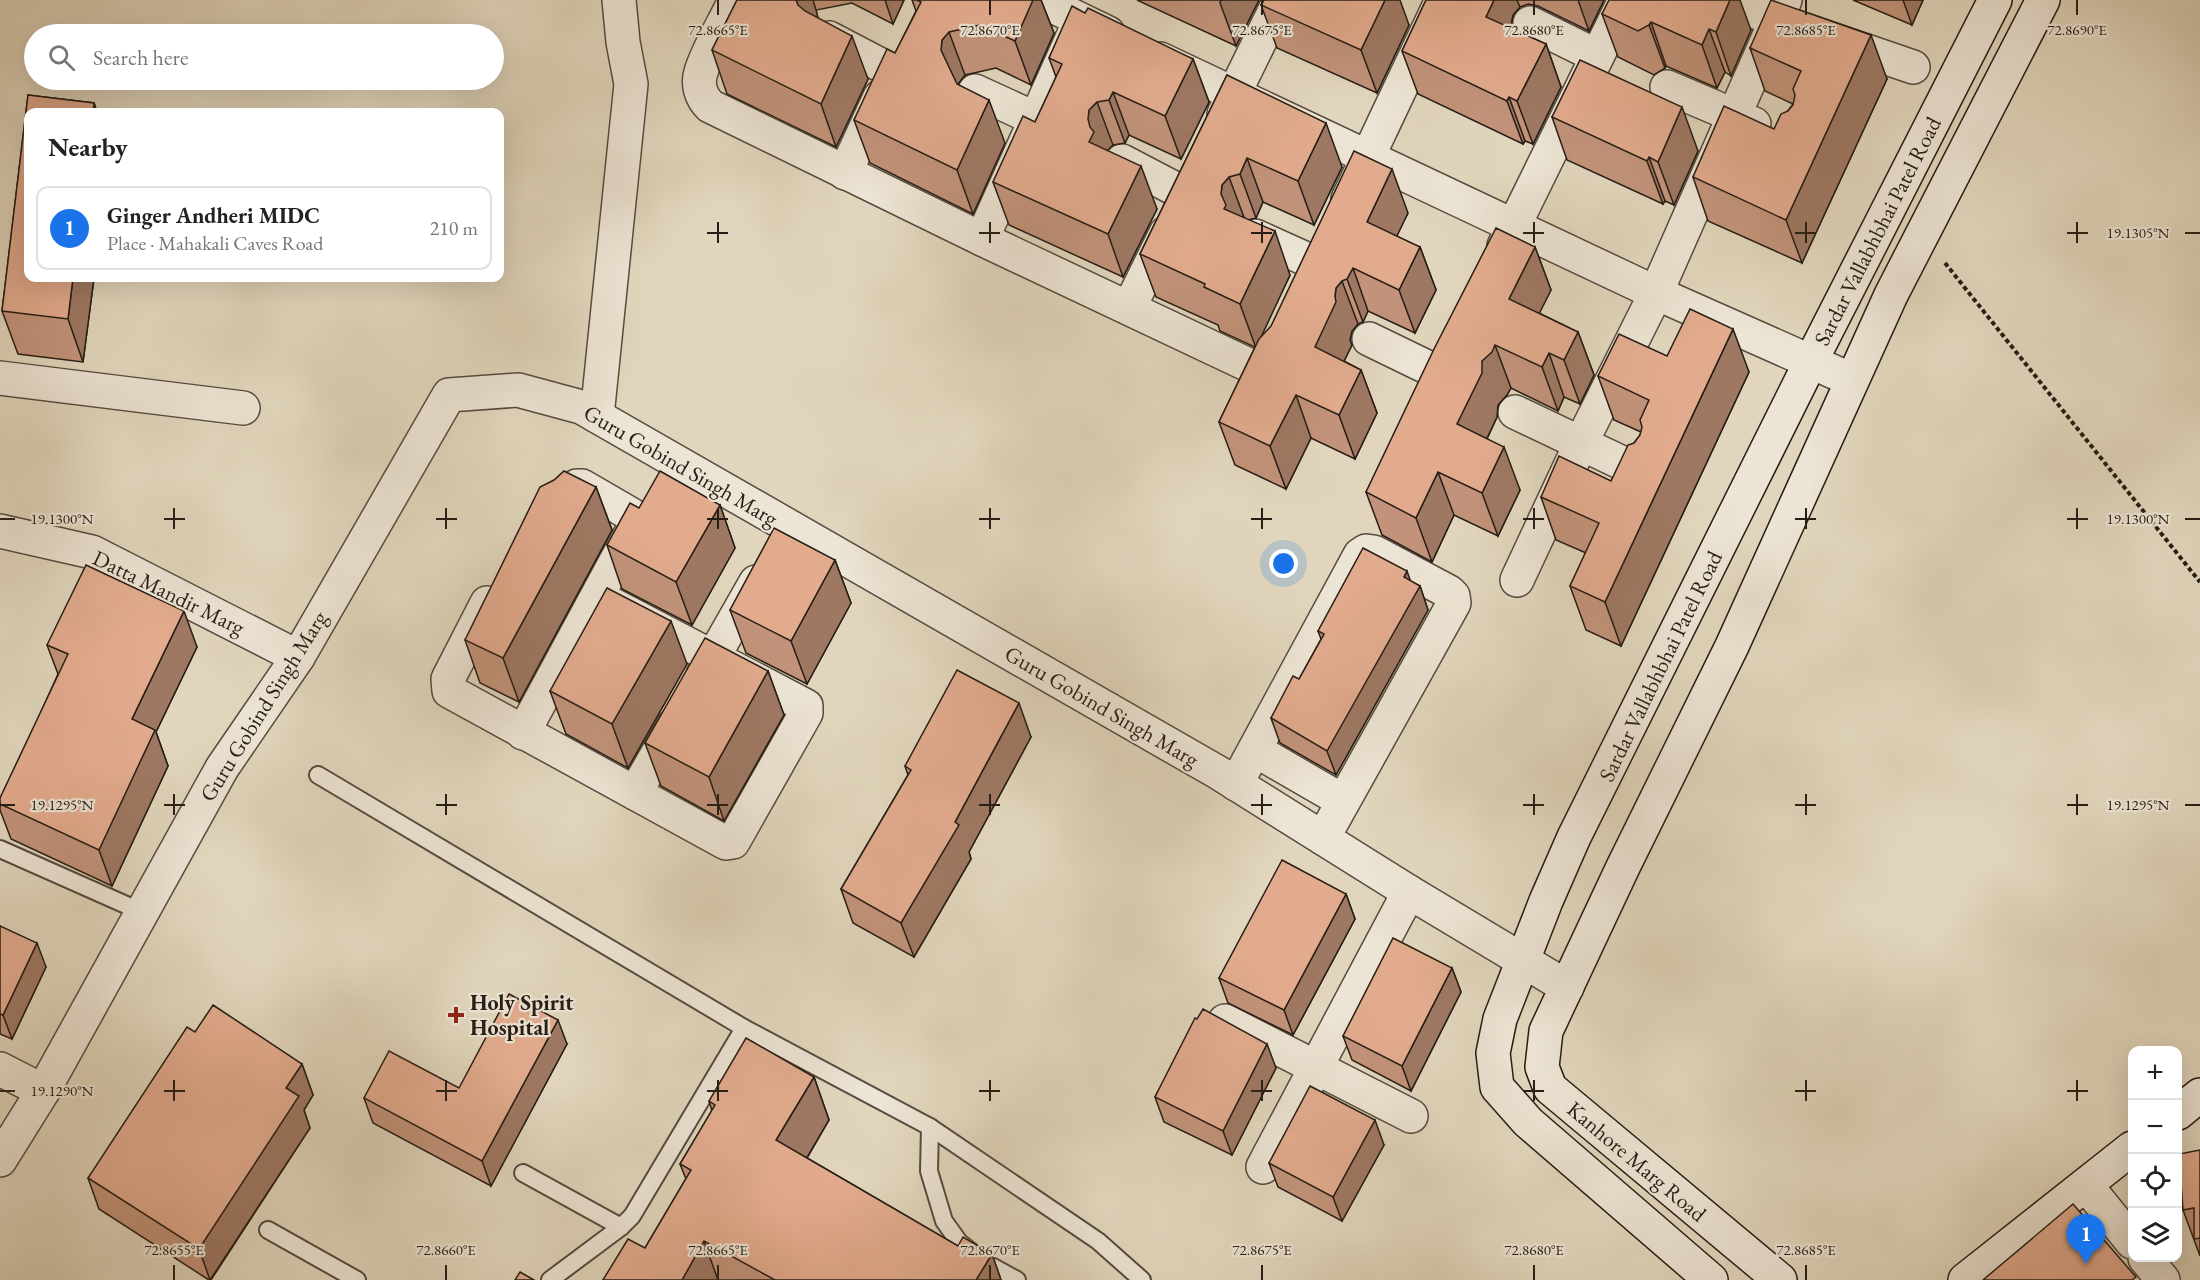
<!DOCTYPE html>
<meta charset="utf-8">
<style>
:root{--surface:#fff;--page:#f6f6f6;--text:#222;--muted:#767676;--line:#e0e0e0;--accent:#1a73e8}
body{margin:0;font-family:"EB Garamond",serif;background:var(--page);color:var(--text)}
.controls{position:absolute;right:18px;bottom:18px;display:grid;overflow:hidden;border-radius:12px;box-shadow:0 6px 24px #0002}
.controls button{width:54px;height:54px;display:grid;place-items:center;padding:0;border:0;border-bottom:2px solid var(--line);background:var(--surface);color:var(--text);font:30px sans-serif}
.you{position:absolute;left:1284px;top:564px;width:21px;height:21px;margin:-15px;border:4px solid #fff;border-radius:50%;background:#1a73e8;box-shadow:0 0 0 9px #1a73e833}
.badge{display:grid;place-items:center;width:39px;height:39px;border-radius:50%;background:var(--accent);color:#fff;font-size:20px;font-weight:700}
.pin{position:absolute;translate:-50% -50px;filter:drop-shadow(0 2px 3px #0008)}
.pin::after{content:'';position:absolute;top:32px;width:21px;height:18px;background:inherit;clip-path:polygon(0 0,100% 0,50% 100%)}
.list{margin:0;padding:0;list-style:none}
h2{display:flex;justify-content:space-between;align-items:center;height:78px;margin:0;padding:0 24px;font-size:26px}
h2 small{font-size:20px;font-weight:400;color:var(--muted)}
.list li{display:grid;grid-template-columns:39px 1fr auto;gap:18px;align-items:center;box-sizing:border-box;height:84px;margin:0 12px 12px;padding:0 12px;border:2px solid var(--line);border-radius:12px}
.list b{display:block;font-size:22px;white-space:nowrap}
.list p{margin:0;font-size:20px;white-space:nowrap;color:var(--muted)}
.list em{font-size:20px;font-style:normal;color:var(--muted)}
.icon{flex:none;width:33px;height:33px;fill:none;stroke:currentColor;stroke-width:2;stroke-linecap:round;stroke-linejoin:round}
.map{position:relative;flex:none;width:2200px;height:1280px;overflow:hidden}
.search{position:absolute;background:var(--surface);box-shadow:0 6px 24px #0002;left:24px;top:24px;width:480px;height:66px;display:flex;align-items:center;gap:15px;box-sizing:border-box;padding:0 21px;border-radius:33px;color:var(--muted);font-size:22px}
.panel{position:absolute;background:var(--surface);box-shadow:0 6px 24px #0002;left:24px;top:108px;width:480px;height:174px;border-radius:12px}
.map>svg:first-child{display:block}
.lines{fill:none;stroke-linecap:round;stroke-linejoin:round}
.service-casing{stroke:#554b3f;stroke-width:20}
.minor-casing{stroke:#554b3f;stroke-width:36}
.tertiary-casing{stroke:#554b3f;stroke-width:36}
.secondary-casing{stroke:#261d15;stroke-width:36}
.path{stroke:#261d15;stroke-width:4;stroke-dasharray:4.5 3;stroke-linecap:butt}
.service{stroke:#ece4d4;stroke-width:16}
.minor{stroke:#ece4d4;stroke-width:33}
.tertiary{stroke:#ece4d4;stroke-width:33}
.secondary{stroke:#ece4d4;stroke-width:33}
.wall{fill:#c2937a;stroke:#261d15;stroke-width:1.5}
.shaded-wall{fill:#9e7863;stroke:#261d15;stroke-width:1.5}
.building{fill:#e2ab8e;stroke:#261d15;stroke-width:1.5}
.ticks{fill:none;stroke:#261d15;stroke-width:2}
.poi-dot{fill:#8f2418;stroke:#ece4d4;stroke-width:2}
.labels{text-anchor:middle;stroke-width:4.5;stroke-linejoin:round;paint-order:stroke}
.street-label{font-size:22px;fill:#261d15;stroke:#ece4d4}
.poi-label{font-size:22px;font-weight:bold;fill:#261d15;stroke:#ece4d4;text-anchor:start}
.ticks-label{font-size:15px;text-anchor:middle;fill:#261d15;stroke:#ece4d4;stroke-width:4.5;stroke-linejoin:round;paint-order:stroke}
</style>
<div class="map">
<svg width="2200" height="1280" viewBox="0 0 2200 1280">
<rect width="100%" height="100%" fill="#e1d6bd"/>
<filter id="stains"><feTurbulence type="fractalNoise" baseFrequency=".00333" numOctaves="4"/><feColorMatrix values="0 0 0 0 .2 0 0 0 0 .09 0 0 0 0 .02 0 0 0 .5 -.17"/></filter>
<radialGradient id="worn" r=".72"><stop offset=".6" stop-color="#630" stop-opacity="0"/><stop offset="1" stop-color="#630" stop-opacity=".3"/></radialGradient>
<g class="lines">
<defs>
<g id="service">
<polyline points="318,775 744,1028 930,1127 929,1171 944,1221 959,1242 984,1262 1017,1280"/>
<polyline points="0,849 142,912"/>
<polyline points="930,1127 1098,1241 1142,1280"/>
<polyline points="523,1173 621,1227"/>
<polyline points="268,1230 357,1280"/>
<polyline points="550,1280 621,1227 632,1216 744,1028"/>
</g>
<g id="minor">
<path d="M735 0C725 22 708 49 701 72 697 84 701 97 710 106L982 239 1255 368 1267 365 1278 346"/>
<polyline points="1040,0 1108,33"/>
<polyline points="1726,0 1776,20 1913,67"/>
<polyline points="1530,23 1597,56"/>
<polyline points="829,38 892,71"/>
<polyline points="1160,59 1656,293 1852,380"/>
<polyline points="1667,87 1754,124"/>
<polyline points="975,91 1036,119"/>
<polyline points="1224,114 1280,0"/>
<polyline points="1122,161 1185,194"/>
<polyline points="845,173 880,97"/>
<polyline points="1348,199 1442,0"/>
<polyline points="1255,236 1317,264"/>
<polyline points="982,239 1074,34"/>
<polyline points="1504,246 1625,0"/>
<polyline points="1129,308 1166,233"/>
<polyline points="1369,339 1439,373"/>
<polyline points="0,378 243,408"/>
<polyline points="1515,412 1639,471"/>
<polyline points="597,416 631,84 623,42 619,0"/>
<polyline points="1517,580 1581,443 1656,293 1785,0"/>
<polyline points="487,603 448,679 449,691 726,843 733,842 806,713 806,706 598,597"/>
<polyline points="703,675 756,582"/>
<polyline points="523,733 636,524 632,515 582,486 577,486 566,503"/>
<polyline points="1255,750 1343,801"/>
<polyline points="1236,784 1360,555 1366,551 1374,552 1449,592 1453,596 1454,603 1323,838"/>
<polyline points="635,793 674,725"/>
<polyline points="1225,1021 1411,1116"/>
<polyline points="0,1069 43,1091"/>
<polyline points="1263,1167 1409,892"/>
<polyline points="2086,1185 2132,1242"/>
<polyline points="2145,1258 2163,1280"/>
</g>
<g id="tertiary">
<polyline points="0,531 92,552 298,657"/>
<polyline points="0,1160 43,1091 222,768 298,657 449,395 518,390 581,407 1219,773 1409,892 1567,987"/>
</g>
<g id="secondary">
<polyline points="2178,1113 2200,1095"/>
<polyline points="1711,1280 1528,1122 1497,1087 1493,1053 1500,1019 1546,901 1574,837 1811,361 1995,0"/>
<polyline points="1780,1280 1550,1088 1542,1067 1546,1031 1623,867 1732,646 1891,295 2043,0"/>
<polyline points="1965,1280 2132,1148"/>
</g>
</defs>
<use href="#service" class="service-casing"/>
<use href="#minor" class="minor-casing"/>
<use href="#tertiary" class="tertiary-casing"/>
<use href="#secondary" class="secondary-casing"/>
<polyline class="path" points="1945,263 2200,582"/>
<use href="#service" class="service"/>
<use href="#minor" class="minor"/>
<use href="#tertiary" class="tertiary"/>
<use href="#secondary" class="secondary"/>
</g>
<g class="wall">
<polygon points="737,0 904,0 893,24 852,3 816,10 818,18 868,79 836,147 727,94 712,50"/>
<polygon points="912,0 1041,0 1054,33 1031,85 996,68 965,75 958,84 1005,143 973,214 870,163 854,120 895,53 916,11"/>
<polygon points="1137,0 1259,0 1236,46"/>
<polygon points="1426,0 1604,0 1589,31 1538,6 1528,4 1520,7 1513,15 1511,25 1513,29 1546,44 1561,87 1533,144 1525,141 1523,144 1418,94 1402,51"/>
<polygon points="1853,0 1923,0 1912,25"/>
<polygon points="1261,5 1409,25 1377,93 1277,48"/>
<polygon points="1085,13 1193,59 1209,102 1181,159 1129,135 1125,143 1113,145 1107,150 1157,209 1123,277 1009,225 993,182 1035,122 1056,77 1049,58"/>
<polygon points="1602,14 1751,30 1731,76 1725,72 1717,88 1666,66 1665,68 1654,75 1618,57"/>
<polygon points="1750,48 1887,79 1802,263 1708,221 1693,177 1774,129 1793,104 1765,91"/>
<polygon points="1227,75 1342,167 1314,225 1263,202 1256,218 1248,220 1290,275 1260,338 1408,213 1396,236 1420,247 1436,290 1415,333 1368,311 1363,322 1358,324 1352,331 1350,340 1352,345 1344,361 1361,370 1377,413 1355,459 1311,438 1286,489 1235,465 1219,422 1255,347 1220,331 1218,325 1156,297 1140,254"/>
<polygon points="28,95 94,103 97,112 28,112 28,278 94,278 83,362 18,354 2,311"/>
<polygon points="1552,117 1698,151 1674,205 1665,201 1663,204 1567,160"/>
<polygon points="1535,247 1551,290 1539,313 1578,332 1594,375 1580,404 1564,397 1558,411 1511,388 1507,395 1498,405 1497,417 1487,439 1520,490 1498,536 1454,515 1432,562 1382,535 1366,492"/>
<polygon points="1667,356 1749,372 1621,646 1586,630 1570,586 1586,553 1556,540 1541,497 1611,481 1634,443 1640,435 1641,432 1614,420 1598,376"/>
<polygon points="596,487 612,530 519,702 480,683 465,640"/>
<polygon points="720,505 735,548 692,625 622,589 607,545 639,508"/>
<polygon points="835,560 851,603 807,684 746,653 730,610"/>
<polygon points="1410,581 1420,586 1428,610 1336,775 1280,743 1271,718 1299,679 1321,639 1318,631"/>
<polygon points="47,645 197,647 156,732 168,766 112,886 11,839 0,810 0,804 58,674"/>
<polygon points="687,664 628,768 566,734 550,691"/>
<polygon points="768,671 784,715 724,821 661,786 645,743"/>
<polygon points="1031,737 969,852 971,859 914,957 853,923 841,889 908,775 905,766"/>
<polygon points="1346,894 1355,919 1293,1035 1228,1003 1219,978"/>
<polygon points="0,926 46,967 12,1039 0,1034"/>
<polygon points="1452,968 1461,992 1411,1091 1352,1060 1343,1036"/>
<polygon points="1197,1019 1276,1068 1232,1155 1164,1122 1155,1097"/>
<polygon points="195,1032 302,1064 313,1095 304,1110 310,1128 211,1280 209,1280 99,1209 88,1178"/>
<polygon points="567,1044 491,1186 373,1123 364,1098 459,1088"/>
<polygon points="814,1077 829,1120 807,1158 958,1246 992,1254 1001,1280 603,1280 645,1248 686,1179 680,1164 712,1111 709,1101"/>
<polygon points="1384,1145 1342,1221 1278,1187 1269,1163"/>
<polygon points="2200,1150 2200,1256 2183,1210"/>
</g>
<g class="shaded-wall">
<polygon points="796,0 813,0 816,10 819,22 810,38"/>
<polygon points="885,0 904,0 893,24"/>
<polygon points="1031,0 1041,0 1054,33 1031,85 1015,41"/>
<polygon points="1221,0 1259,0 1236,46 1220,3"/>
<polygon points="1385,0 1400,0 1409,25 1377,93 1361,50"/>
<polygon points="1494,0 1517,0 1520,7 1513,15 1511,25 1515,34 1486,17"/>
<polygon points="1578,0 1604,0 1589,31"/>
<polygon points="1730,0 1740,0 1751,30 1731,76 1716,32"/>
<polygon points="1903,0 1923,0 1912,25"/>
<polygon points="1651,22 1666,66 1665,68 1649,25"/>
<polygon points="1709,29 1725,72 1717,88 1702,45"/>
<polygon points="949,32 965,75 958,84 956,93 941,50 942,40"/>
<polygon points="1871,35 1887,79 1802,263 1786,220"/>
<polygon points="852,36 868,79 836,147 821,104"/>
<polygon points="1546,44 1561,87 1533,144 1517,101"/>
<polygon points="1193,59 1209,102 1181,159 1165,116"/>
<polygon points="1113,92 1129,135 1125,143 1109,100"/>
<polygon points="1509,97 1525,141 1523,144 1507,101"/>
<polygon points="989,100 1005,143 973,214 957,170"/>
<polygon points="1097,102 1113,145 1105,153 1089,142 1088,119 1089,110"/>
<polygon points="94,103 97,112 93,112"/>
<polygon points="1682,107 1698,151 1674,205 1658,162"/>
<polygon points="1326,123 1342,167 1314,225 1298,181"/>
<polygon points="1649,157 1665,201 1663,204 1647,161"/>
<polygon points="1247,158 1263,202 1256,218 1240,174"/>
<polygon points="1141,166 1157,209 1123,277 1108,234"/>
<polygon points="1392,169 1408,213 1383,265 1367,222"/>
<polygon points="1229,177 1245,220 1224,209 1221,194 1222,185"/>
<polygon points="1275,231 1290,275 1256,348 1240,304"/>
<polygon points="1420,247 1436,290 1415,333 1399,290"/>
<polygon points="1535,247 1551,290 1525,342 1509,299"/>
<polygon points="1353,268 1368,311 1363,322 1347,279"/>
<polygon points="73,278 94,278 83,362 68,319"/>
<polygon points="1342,281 1358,324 1352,331 1350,340 1352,345 1330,390 1315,347 1335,296 1336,288"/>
<polygon points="1733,329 1749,372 1621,646 1605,602"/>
<polygon points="1578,332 1594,375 1580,404 1564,360"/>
<polygon points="1495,345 1511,388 1507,395 1498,405 1497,417 1473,468 1457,424 1482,361"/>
<polygon points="1549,353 1564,397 1558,411 1542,367"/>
<polygon points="1361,370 1377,413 1355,459 1339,415"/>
<polygon points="1296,395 1311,438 1286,489 1270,446"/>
<polygon points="1504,447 1520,490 1498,536 1482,493"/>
<polygon points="1438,472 1454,515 1432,562 1416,518"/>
<polygon points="596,487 612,530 519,702 503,658"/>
<polygon points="720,505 735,548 692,625 676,582"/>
<polygon points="835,560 851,603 807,684 791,641"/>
<polygon points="1407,571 1415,594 1420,586 1428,610 1336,775 1327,751"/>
<polygon points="184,611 197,647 156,732 168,766 112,886 99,850 132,719"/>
<polygon points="671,621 687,664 628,768 612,724"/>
<polygon points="768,671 784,715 724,821 709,777"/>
<polygon points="1019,703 1031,737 969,852 971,859 914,957 901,923"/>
<polygon points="1346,894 1355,919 1293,1035 1284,1010"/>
<polygon points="37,943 46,967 12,1039 3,1015"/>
<polygon points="1452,968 1461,992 1411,1091 1402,1066"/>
<polygon points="558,1020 567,1044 491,1186 482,1161"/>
<polygon points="1267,1044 1276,1068 1232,1155 1223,1131"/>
<polygon points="302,1064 313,1095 304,1110 310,1128 210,1280 199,1249 286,1088"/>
<polygon points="814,1077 829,1120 792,1183 776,1140"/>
<polygon points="1375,1120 1384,1145 1342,1221 1333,1197"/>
<polygon points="704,1241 718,1280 682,1280"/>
<polygon points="992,1254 1001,1280 976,1280"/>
</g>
<g class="building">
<polygon points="737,0 796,0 798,5 805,11 852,36 821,104 712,50"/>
<polygon points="917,0 1033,0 1015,41 980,25 949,32 942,40 941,50 957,84 989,100 957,170 854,120 887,49 895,53 921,2"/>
<polygon points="1264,0 1385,0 1361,50 1261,5"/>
<polygon points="1426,0 1494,0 1486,17 1546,44 1517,101 1509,97 1507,101 1402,51"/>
<polygon points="1609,0 1730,0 1716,32 1709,29 1702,45 1651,22 1649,25 1638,31 1602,14"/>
<polygon points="1771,0 1871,35 1786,220 1693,177 1724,106 1774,129 1781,114 1788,111 1793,105 1795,95 1793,89 1801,71 1750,48"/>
<polygon points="1072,6 1085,13 1088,8 1193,59 1165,116 1113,92 1109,100 1097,102 1089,110 1088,119 1090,127 1094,132 1089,142 1141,166 1108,234 993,182 1023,116 1035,122 1062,64 1049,58"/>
<polygon points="1580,60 1682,107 1658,162 1649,157 1647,161 1552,117"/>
<polygon points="1227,75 1326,123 1298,181 1247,158 1240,174 1229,177 1222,185 1221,194 1226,205 1224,209 1275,231 1240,304 1204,287 1205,284 1140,254"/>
<polygon points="28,95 94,103 93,112 28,112 28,278 73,278 68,319 2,311"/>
<polygon points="1354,151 1392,169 1367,222 1420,247 1399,290 1353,268 1347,279 1342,281 1336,288 1335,296 1336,302 1315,347 1361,370 1339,415 1296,395 1270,446 1219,422 1259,339 1271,326"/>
<polygon points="1496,228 1535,247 1509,299 1578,332 1564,360 1549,353 1542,367 1495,345 1492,352 1482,361 1482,373 1457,424 1504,447 1482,493 1438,472 1416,518 1366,492 1434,349"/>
<polygon points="1690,309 1733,329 1605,602 1570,586 1599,523 1541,497 1559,456 1611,481 1628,445 1634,443 1640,435 1642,427 1640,420 1649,400 1598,376 1619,334 1667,356"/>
<polygon points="564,471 596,487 503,658 465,640 540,487 554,480"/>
<polygon points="660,471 720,505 676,582 607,545 630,503 639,508"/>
<polygon points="774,528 835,560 791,641 730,610"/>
<polygon points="1363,548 1407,571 1404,577 1420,586 1327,751 1271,718 1293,676 1299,679 1324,634 1318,631"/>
<polygon points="86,565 184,611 132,719 155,730 99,850 0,804 0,798 68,654 47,645"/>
<polygon points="607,588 671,621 612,724 550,691"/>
<polygon points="705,638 768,671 709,777 645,743"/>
<polygon points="957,670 1019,703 955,822 959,825 901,923 841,889 911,770 905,766"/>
<polygon points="1282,860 1346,894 1284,1010 1219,978"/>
<polygon points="0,926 37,943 3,1015 0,1014"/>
<polygon points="1393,938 1452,968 1402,1066 1343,1036"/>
<polygon points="509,994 558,1020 482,1161 364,1098 389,1051 459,1088"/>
<polygon points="213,1005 302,1064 286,1088 299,1096 199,1249 88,1178 187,1027 195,1032"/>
<polygon points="1203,1009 1267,1044 1223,1131 1155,1097 1195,1018 1197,1019"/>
<polygon points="746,1038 814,1077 776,1140 958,1246 963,1237 992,1254 976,1280 775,1280 704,1241 682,1280 603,1280 628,1239 645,1248 691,1170 680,1164 715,1105 709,1101"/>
<polygon points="1310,1086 1375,1120 1333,1197 1269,1163"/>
<polygon points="2200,1150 2200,1238 2194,1239 2194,1208 2183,1210 2179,1154"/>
<polygon points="2073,1204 2136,1277 2132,1280 1983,1280"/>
<polygon points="520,1272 534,1280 515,1280"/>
</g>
<path class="ticks" d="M718 0V15M990 0V15M1262 0V15M1534 0V15M1806 0V15M2077 0V15M718 222V243M990 222V243M1262 222V243M1534 222V243M1806 222V243M2077 222V243M707 233H728M979 233H1000M1251 233H1272M1523 233H1544M1795 233H1816M2067 233H2088M2185 233H2200M174 508V529M446 508V529M718 508V529M990 508V529M1262 508V529M1534 508V529M1806 508V529M2077 508V529M0 519H15M164 519H185M436 519H457M707 519H728M979 519H1000M1251 519H1272M1523 519H1544M1795 519H1816M2067 519H2088M2185 519H2200M174 794V815M446 794V815M718 794V815M990 794V815M1262 794V815M1534 794V815M1806 794V815M2077 794V815M0 805H15M164 805H185M436 805H457M707 805H728M979 805H1000M1251 805H1272M1523 805H1544M1795 805H1816M2067 805H2088M2185 805H2200M174 1080V1101M446 1080V1101M718 1080V1101M990 1080V1101M1262 1080V1101M1534 1080V1101M1806 1080V1101M2077 1080V1101M0 1091H15M164 1091H185M436 1091H457M707 1091H728M979 1091H1000M1251 1091H1272M1523 1091H1544M1795 1091H1816M2067 1091H2088M174 1265V1280M446 1265V1280M718 1265V1280M990 1265V1280M1262 1265V1280M1534 1265V1280M1806 1265V1280"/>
<path class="poi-dot" d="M453 1006h6v6h6v6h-6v6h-6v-6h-6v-6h6z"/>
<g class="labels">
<g class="street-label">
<text transform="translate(1877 231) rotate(-63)" y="8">Sardar Vallabhbhai Patel Road</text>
<text transform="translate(681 465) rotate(30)" y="8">Guru Gobind Singh Marg</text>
<text transform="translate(169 592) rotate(26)" y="8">Datta Mandir Marg</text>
<text transform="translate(1660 666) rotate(-64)" y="8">Sardar Vallabhbhai Patel Road</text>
<text transform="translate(263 706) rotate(-58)" y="8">Guru Gobind Singh Marg</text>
<text transform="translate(1102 706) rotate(30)" y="8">Guru Gobind Singh Marg</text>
<text transform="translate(1637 1161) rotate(40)" y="8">Kanhore Marg Road</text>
</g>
<g class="poi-label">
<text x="470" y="1010">Holy Spirit<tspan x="470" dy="25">Hospital</tspan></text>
</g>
</g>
<g class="ticks-label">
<text x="718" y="35">72.8665°E</text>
<text x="990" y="35">72.8670°E</text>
<text x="1262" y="35">72.8675°E</text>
<text x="1534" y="35">72.8680°E</text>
<text x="1806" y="35">72.8685°E</text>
<text x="2077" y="35">72.8690°E</text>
<text x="2138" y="238">19.1305°N</text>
<text x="62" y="524">19.1300°N</text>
<text x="2138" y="524">19.1300°N</text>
<text x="62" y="810">19.1295°N</text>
<text x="2138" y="810">19.1295°N</text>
<text x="62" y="1096">19.1290°N</text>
<text x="174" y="1255">72.8655°E</text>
<text x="446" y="1255">72.8660°E</text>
<text x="718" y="1255">72.8665°E</text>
<text x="990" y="1255">72.8670°E</text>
<text x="1262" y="1255">72.8675°E</text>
<text x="1534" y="1255">72.8680°E</text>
<text x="1806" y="1255">72.8685°E</text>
</g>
<rect width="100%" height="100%" filter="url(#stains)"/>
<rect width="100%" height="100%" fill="url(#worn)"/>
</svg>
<div class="controls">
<button>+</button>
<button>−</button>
<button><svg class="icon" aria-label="locate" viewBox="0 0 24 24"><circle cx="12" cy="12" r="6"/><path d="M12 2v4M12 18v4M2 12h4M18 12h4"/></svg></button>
<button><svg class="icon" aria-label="layers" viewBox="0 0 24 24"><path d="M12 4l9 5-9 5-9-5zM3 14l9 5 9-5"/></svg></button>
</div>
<div class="you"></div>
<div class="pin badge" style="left:2086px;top:1264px">1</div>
<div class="search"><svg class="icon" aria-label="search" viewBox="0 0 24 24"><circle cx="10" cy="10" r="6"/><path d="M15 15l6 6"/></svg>Search here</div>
<section class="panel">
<h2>Nearby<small></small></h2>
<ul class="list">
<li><span class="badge">1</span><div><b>Ginger Andheri MIDC</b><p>Place · Mahakali Caves Road</p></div><em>210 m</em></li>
</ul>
</section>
</div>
